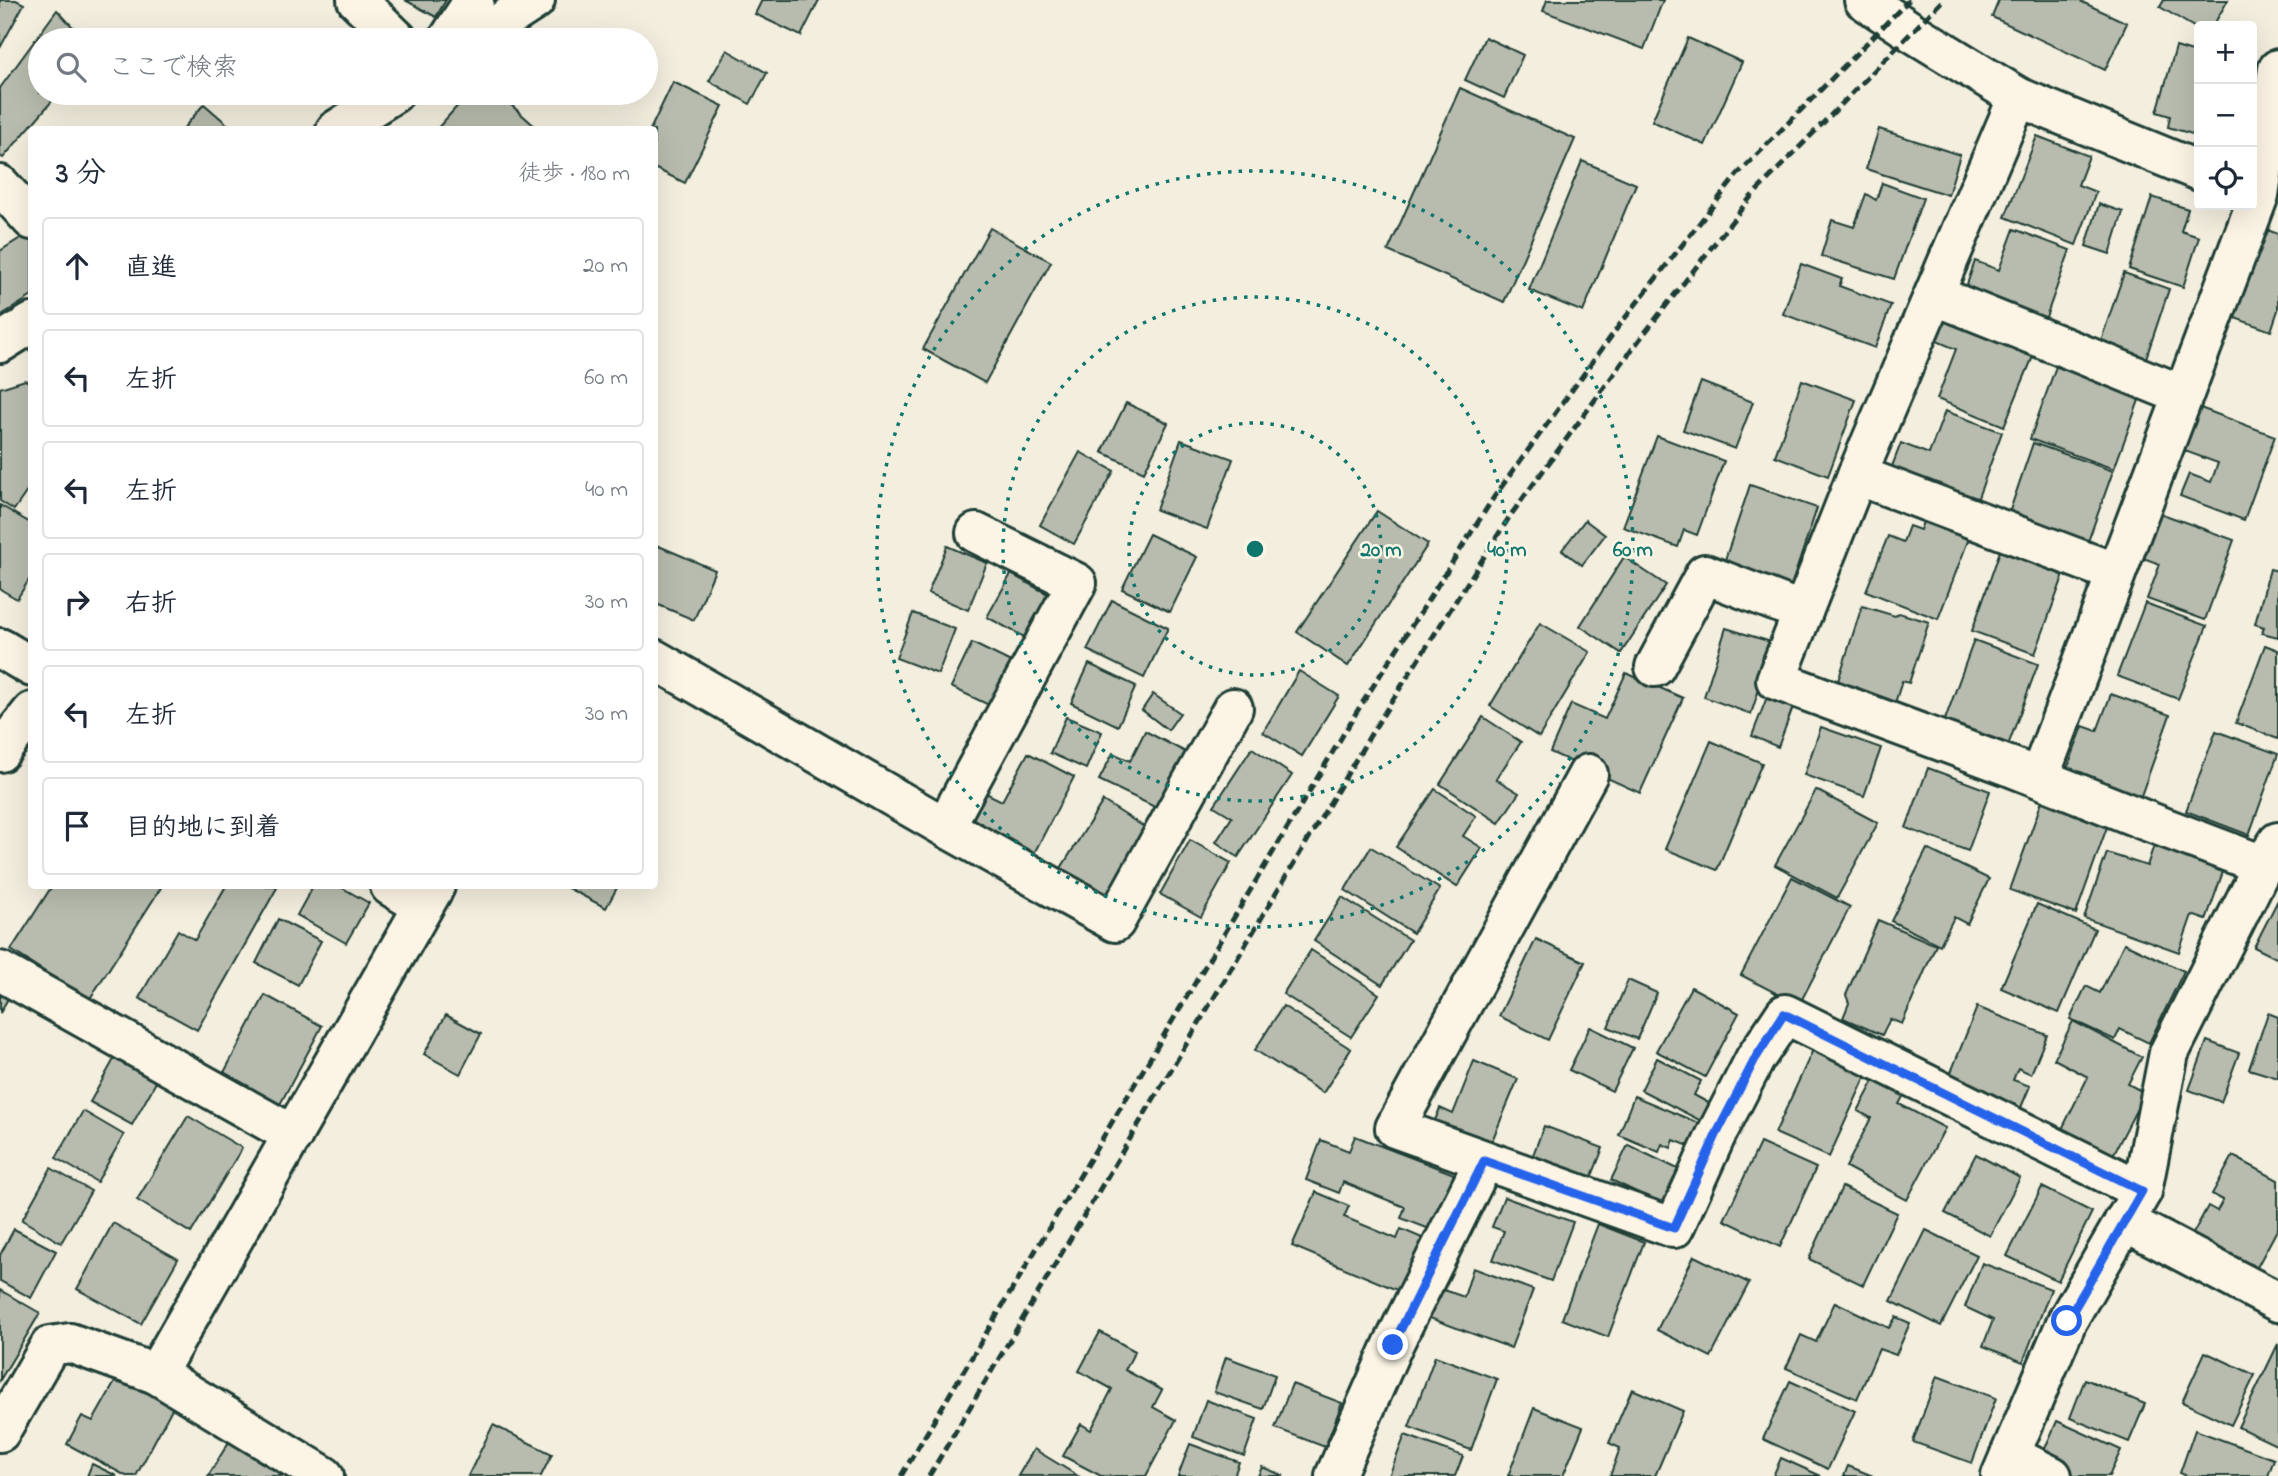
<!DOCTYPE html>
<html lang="ja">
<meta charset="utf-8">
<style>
:root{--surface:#fff;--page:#f2f2f3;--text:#1f2937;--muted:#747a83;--line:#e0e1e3}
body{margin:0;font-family:"Indie Flower","Klee One",sans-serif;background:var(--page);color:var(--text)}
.controls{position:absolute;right:21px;top:21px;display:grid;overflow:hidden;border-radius:7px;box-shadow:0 7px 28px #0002}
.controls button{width:63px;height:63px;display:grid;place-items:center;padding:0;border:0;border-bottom:2px solid var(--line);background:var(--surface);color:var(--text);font:35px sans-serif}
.stop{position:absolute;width:21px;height:21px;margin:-16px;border:5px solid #2563eb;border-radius:50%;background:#fff}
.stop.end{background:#2563eb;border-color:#fff;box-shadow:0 2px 7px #0008}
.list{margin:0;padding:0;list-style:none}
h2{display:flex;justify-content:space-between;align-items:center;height:91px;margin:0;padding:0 28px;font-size:30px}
h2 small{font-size:23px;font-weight:400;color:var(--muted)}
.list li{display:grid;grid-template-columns:46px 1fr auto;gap:21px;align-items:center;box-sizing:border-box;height:98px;margin:0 14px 14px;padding:0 14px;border:2px solid var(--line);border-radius:7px}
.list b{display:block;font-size:26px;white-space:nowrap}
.list em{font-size:23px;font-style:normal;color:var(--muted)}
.icon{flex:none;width:38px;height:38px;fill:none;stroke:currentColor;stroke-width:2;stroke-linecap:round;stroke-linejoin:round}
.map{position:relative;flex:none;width:2278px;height:1476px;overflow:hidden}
.search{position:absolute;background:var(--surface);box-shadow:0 7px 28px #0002;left:28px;top:28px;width:630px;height:77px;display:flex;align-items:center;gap:18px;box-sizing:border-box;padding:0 24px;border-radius:38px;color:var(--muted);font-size:26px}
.panel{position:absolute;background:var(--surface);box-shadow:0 7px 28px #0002;left:28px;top:126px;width:630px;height:763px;border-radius:7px}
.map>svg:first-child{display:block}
.building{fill:#b8bcae;stroke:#1f3d34;stroke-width:2}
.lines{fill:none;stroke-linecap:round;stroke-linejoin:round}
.minor-casing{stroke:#1f3d34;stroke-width:44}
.major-casing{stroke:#1f3d34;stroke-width:44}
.minor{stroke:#fcf5e5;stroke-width:38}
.major{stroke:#fcf5e5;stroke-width:38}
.rail{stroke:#1f3d34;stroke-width:5;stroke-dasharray:10 5;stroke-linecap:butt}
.route{stroke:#2563eb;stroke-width:9}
.ring{fill:none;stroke:#0f766e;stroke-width:3.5;stroke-dasharray:3.5 7}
.centre{fill:#0f766e;stroke:#fcf5e5;stroke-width:3.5}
.ring-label{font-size:21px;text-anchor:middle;font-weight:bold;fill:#0f766e;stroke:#fcf5e5;stroke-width:5;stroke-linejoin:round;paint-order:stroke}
</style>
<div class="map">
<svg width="2278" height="1476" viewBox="0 0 2278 1476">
<rect width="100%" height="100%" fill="#f3eede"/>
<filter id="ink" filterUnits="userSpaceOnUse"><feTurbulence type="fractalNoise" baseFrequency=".0143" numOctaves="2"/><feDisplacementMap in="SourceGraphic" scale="14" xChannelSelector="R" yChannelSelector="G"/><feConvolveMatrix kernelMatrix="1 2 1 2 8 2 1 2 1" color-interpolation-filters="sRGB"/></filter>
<g filter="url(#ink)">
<g class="building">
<polygon points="0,0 16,0 24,4 0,48"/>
<polygon points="405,0 446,0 436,17"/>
<polygon points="762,0 819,0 801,36 755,14"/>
<polygon points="1547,0 1663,0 1644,49 1543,11"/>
<polygon points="1999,0 2078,0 2127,23 2105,70 1992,17"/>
<polygon points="2164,0 2228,0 2213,26 2199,26 2199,30 2160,7"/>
<polygon points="57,10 85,40 40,40 40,93 59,93 3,158 0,156 0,88"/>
<polygon points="1485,37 1523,55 1504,98 1465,80"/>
<polygon points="1688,38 1742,62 1705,145 1652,121"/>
<polygon points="2176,47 2199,54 2199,136 2168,127 2170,116 2157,112"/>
<polygon points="727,50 767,73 750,104 709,81"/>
<polygon points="673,82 723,106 685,183 654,168 654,130 650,130"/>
<polygon points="1460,88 1575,139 1504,302 1388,251"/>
<polygon points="469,93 498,93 539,130 436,130"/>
<polygon points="204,104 234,130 182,130"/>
<polygon points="1879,129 1960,155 1948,195 1866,169"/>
<polygon points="2037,136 2089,156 2078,185 2096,192 2076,245 2005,217"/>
<polygon points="1582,161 1636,184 1583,312 1529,290"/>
<polygon points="1882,183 1923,198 1894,279 1821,256 1832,220 1854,227 1866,194 1876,200"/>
<polygon points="2152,197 2188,209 2181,231 2199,237 2183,287 2129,269"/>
<polygon points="2099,204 2123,212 2110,254 2086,246"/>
<polygon points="2257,226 2278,234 2278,310 2271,331 2221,313"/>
<polygon points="990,228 1051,262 985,383 923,349"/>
<polygon points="2014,229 2070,250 2042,328 1962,299 1975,261 1999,270"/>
<polygon points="27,234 32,242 32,296 0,316 0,251"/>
<polygon points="1801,264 1842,279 1839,286 1891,305 1875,348 1783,314"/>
<polygon points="2124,273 2169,289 2143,367 2097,352"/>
<polygon points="1944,309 2037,347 2004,426 1937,399 1956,349 1932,339"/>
<polygon points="2059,358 2143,389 2114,469 2030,439"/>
<polygon points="25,380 32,384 32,484 14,510 0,501 0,388"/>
<polygon points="1802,380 1856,400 1828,476 1775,456"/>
<polygon points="1701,382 1753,402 1735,449 1683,430"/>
<polygon points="1126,403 1168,423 1144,472 1102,452"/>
<polygon points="2187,403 2275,436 2244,520 2180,496 2189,474 2211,482 2218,463 2171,446"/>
<polygon points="1945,411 2002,432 1972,514 1886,482 1901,443 1929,454"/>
<polygon points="1657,436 1724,461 1697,535 1684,530 1678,547 1623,527"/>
<polygon points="1181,440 1233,459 1207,529 1156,510"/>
<polygon points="2033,443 2113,471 2085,550 2006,522"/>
<polygon points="1080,452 1114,471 1074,544 1040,525"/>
<polygon points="1750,485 1817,508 1788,595 1721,572"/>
<polygon points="0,505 32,524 32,575 17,599 0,589"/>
<polygon points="2146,508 2234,540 2205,620 2147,599 2160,564 2129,553"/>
<polygon points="1377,511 1428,544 1348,666 1297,632"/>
<polygon points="1924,519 1974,525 1938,619 1866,591 1888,536 1903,542 1909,526 1920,530"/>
<polygon points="1585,520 1605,535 1582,565 1562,550"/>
<polygon points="1149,534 1197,557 1170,612 1122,589"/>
<polygon points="654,544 715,570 694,620 654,603"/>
<polygon points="947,546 987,563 968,610 928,593"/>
<polygon points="2000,551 2064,574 2035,654 1972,631"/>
<polygon points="1624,557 1666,585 1621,653 1580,626"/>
<polygon points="2270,569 2278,571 2278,637 2262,633 2264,627 2255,624"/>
<polygon points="1011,574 1048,594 1024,637 987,617"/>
<polygon points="1112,600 1168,628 1144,678 1087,650"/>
<polygon points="2145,603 2207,626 2178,699 2117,676"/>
<polygon points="1862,606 1895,616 1899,613 1929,622 1909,683 1902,681 1895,703 1837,684"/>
<polygon points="913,613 955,629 938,674 896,658"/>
<polygon points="1540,623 1590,652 1539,737 1490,706"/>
<polygon points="1726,628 1774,643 1751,714 1704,697"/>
<polygon points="1974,640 2038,664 2006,751 1942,728"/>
<polygon points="972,643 1013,663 993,707 951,687"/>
<polygon points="2265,645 2278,650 2278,739 2236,723"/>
<polygon points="1089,664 1136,686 1118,726 1071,703"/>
<polygon points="1299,671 1339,696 1302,756 1263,732"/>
<polygon points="1626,673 1683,698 1640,793 1550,752 1571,704 1605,719"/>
<polygon points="1153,694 1180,713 1168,730 1142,710"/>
<polygon points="2111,694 2170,715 2138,804 2064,778 2083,726 2097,731"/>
<polygon points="1767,697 1793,707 1778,747 1752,736"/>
<polygon points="1066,717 1102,732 1086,769 1050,753"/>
<polygon points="1483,717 1521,742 1496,779 1519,793 1499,823 1440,784"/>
<polygon points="1821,727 1881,748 1864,796 1804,775"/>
<polygon points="1145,731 1195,757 1167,813 1099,780 1113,753 1130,761"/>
<polygon points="2216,731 2278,754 2249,835 2186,811"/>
<polygon points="1711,741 1762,763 1717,870 1665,849"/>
<polygon points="1252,748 1292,775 1238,857 1216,842 1232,817 1214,806"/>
<polygon points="1028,753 1074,777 1030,861 968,827 986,793 1002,801"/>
<polygon points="1928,768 1990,791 1968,851 1906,828"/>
<polygon points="1435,789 1476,816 1463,836 1482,848 1457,887 1396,847"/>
<polygon points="1816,790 1878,823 1837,898 1775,865"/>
<polygon points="1103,801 1149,830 1104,901 1058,873"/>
<polygon points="2042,801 2108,824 2076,914 2010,890"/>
<polygon points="1190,840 1231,863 1201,917 1160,894"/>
<polygon points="2155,842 2225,866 2206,920 2192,915 2179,952 2084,918 2107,853 2147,866"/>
<polygon points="1371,847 1440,889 1413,933 1345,890"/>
<polygon points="1927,849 1989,879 1967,924 1954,917 1940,945 1891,921"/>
<polygon points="1792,877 1850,907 1799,1005 1741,975"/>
<polygon points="52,886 162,886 89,1000 11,950"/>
<polygon points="226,886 278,886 197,1030 139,998 178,930 195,940"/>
<polygon points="313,886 339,886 369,903 346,943 297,915"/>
<polygon points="564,886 618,886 606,908"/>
<polygon points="1342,897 1410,940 1382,985 1314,941"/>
<polygon points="2278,900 2278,959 2254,947"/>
<polygon points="2037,904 2095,929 2059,1013 2001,988"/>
<polygon points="278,919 321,941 298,985 256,963"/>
<polygon points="1878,920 1936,945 1902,1024 1890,1019 1882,1035 1843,1018 1849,1003 1846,995"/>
<polygon points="1536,939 1585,962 1548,1040 1499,1016"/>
<polygon points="2124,943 2184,971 2149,1043 2120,1029 2115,1040 2070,1019 2086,986 2100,993"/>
<polygon points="1311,950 1379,994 1351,1037 1283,994"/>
<polygon points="1628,980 1657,993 1637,1039 1608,1027"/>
<polygon points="0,984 12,991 0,1013"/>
<polygon points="1691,987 1739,1013 1705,1077 1656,1051"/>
<polygon points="265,995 322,1026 277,1110 220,1080"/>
<polygon points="1283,1006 1351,1049 1323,1093 1255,1050"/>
<polygon points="1977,1007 2047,1035 2031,1074 2018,1068 2013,1080 2030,1086 2017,1117 1948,1080"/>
<polygon points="2268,1013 2278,1017 2278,1078 2249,1069"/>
<polygon points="446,1015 481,1034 460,1074 424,1054"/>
<polygon points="2073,1021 2142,1057 2128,1084 2145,1093 2110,1161 2059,1135 2088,1077 2054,1059"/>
<polygon points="1590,1027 1633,1048 1612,1091 1569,1070"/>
<polygon points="2207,1041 2239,1053 2221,1102 2189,1090"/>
<polygon points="1816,1043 1870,1067 1829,1157 1775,1133"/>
<polygon points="118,1052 160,1075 132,1125 90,1102"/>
<polygon points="1657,1058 1701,1081 1694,1095 1714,1106 1705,1123 1641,1090"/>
<polygon points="1474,1061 1518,1079 1489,1148 1433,1125 1440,1108 1453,1114"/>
<polygon points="1876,1077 1905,1093 1899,1104 1945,1128 1907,1200 1846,1167 1871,1118 1858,1111"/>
<polygon points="1634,1096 1708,1127 1699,1150 1674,1140 1671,1148 1662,1144 1659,1152 1619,1135"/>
<polygon points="83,1111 124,1135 97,1182 56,1158"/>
<polygon points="188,1116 242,1148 191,1233 137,1200"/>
<polygon points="1544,1126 1603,1148 1588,1186 1530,1163"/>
<polygon points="1355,1136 1454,1174 1432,1230 1401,1218 1405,1207 1343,1182 1339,1193 1306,1180 1321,1140 1349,1151"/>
<polygon points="1760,1143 1816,1168 1780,1247 1724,1220"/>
<polygon points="1628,1145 1680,1170 1664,1205 1611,1180"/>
<polygon points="1976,1154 2020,1178 1990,1236 1945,1213"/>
<polygon points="2233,1156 2278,1180 2278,1228 2254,1273 2190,1239 2208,1206 2217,1211 2223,1200 2212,1194"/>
<polygon points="51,1168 91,1191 61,1243 22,1220"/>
<polygon points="1842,1187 1897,1213 1863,1285 1809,1259"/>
<polygon points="2042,1187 2092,1212 2058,1281 2007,1256"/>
<polygon points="1316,1192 1349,1206 1344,1217 1397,1239 1401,1229 1427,1240 1404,1293 1292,1246"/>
<polygon points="1504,1197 1573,1222 1551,1281 1493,1260 1504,1231 1492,1227"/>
<polygon points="113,1223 178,1259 141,1324 77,1289"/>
<polygon points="1598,1224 1644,1242 1608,1337 1562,1319"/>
<polygon points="14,1229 56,1251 31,1298 0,1281 0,1255"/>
<polygon points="1926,1230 1977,1255 1941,1326 1891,1301"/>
<polygon points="1694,1256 1749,1283 1711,1357 1657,1330"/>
<polygon points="1982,1263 2051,1289 2023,1362 1983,1346 1993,1320 1965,1307"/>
<polygon points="1473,1268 1533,1290 1511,1348 1416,1313 1427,1284 1464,1297"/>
<polygon points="0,1290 40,1313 0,1380"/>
<polygon points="1835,1302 1889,1328 1896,1317 1910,1323 1896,1355 1879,1349 1857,1399 1786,1368 1801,1335 1816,1342"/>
<polygon points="1100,1332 1135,1351 1125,1370 1162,1390 1153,1407 1176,1420 1146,1476 1101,1476 1063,1456 1081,1424 1091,1430 1112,1389 1079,1371"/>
<polygon points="2278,1344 2278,1446 2238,1427"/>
<polygon points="2205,1352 2255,1375 2231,1425 2182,1402"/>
<polygon points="1435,1356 1497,1379 1471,1450 1409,1427"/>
<polygon points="1226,1357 1275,1375 1263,1409 1214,1392"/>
<polygon points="120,1373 175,1403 136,1476 126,1476 67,1444 82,1416 93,1421"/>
<polygon points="1937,1376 1996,1398 1972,1463 1913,1442"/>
<polygon points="2085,1379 2145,1404 2129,1442 2070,1418"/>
<polygon points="1790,1381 1855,1411 1828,1469 1763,1439"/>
<polygon points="1292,1384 1342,1403 1325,1447 1275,1428"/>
<polygon points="1632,1389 1683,1411 1655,1476 1610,1476 1620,1448 1609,1443"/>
<polygon points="1206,1400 1257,1419 1244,1456 1193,1437"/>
<polygon points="1534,1408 1583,1427 1563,1476 1508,1476"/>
<polygon points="2057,1421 2121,1450 2109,1476 2066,1476 2038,1464"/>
<polygon points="493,1425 552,1454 541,1476 468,1476"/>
<polygon points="2195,1430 2274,1459 2268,1476 2187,1476 2180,1473"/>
<polygon points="1405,1435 1463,1456 1455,1476 1389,1476"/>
<polygon points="232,1437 285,1470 282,1476 208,1476"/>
<polygon points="1190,1444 1239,1462 1234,1476 1178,1476"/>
<polygon points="1034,1449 1078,1476 1018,1476"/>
<polygon points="1781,1458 1821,1476 1773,1476"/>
<polygon points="92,1464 117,1476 87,1476"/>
<polygon points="1848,1466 1873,1476 1844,1476"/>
<polygon points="1262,1467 1284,1476 1258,1476"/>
</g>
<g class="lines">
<defs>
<g id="minor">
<polyline points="357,0 398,40"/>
<polyline points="1864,0 1912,32 2018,97 2199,171"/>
<polyline points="448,40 474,0"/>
<polyline points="2018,97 1857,475 1776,680 2009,766 2147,821 2263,865"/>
<polyline points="0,185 32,220"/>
<polyline points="1934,295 2183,395"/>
<polyline points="1857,475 2116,573"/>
<polyline points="0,648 32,667"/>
<polyline points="654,659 945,827 1115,922 1233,708"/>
<polyline points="1655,667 1705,574 1803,612"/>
<polyline points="0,752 32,712"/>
<polyline points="1588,774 1395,1128 1674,1228 1717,1133 1755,1059 1785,1014 2142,1191"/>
<polyline points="2039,778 2259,195 2278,69"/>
<polyline points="945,827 1077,583 976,533"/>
<polyline points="390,886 423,906"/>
<polyline points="0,971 293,1135"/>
<polyline points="2124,1221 2278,1302"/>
<polyline points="156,1374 324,1476"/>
<polyline points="0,1432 50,1346 70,1343 156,1374 435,886"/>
<polyline points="2010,1455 2052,1476"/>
<polyline points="1335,1476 1393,1345 1484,1161"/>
<polyline points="2001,1476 2067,1321 2142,1191 2169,1053 2263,865 2278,842"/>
</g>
<g id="major">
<polyline points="474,40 535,0"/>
<polyline points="336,130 394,93"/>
<polyline points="0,343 32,323"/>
</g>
</defs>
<use href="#minor" class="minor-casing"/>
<use href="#major" class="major-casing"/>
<use href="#minor" class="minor"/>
<use href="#major" class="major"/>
<g class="rail">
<polyline points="901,1476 1356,713 1494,497 1618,327 1737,175 1909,0"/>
<polyline points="929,1476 1374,729 1510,516 1633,348 1750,198 1943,0"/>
</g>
</g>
</g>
<g class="lines" filter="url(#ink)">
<polyline class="route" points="1393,1345 1484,1161 1674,1228 1717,1133 1755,1059 1784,1014 2142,1191 2067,1321"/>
</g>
<g class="ring">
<circle cx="1255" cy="549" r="126"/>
<circle cx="1255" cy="549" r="252"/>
<circle cx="1255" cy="549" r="378"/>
</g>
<circle cx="1255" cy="549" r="10" class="centre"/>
<g class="ring-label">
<text x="1381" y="556">20 m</text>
<text x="1507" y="556">40 m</text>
<text x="1633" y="556">60 m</text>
</g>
</svg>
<div class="controls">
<button>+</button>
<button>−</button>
<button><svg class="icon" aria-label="locate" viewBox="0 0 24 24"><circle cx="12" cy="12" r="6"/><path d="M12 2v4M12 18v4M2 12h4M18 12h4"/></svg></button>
</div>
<div class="stop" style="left:2067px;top:1321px"></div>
<div class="stop end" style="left:1393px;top:1345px"></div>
<div class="search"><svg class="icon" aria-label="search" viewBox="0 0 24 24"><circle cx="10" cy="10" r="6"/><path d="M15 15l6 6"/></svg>ここで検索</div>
<section class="panel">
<h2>3 分<small>徒歩 · 180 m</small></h2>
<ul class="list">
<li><svg class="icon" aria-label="ahead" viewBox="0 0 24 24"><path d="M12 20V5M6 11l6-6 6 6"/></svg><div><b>直進</b></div><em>20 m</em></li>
<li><svg class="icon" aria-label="left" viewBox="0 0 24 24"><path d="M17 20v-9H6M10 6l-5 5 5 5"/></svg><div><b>左折</b></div><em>60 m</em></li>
<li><svg class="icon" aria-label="left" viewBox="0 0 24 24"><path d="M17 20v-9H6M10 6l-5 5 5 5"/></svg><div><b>左折</b></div><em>40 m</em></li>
<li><svg class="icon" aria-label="right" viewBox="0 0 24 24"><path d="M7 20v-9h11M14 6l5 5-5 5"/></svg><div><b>右折</b></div><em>30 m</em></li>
<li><svg class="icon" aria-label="left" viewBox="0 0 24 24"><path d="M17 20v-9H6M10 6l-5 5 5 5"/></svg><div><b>左折</b></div><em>30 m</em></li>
<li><svg class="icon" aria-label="arrive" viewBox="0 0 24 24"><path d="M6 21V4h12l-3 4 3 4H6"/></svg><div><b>目的地に到着</b></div></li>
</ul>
</section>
</div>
